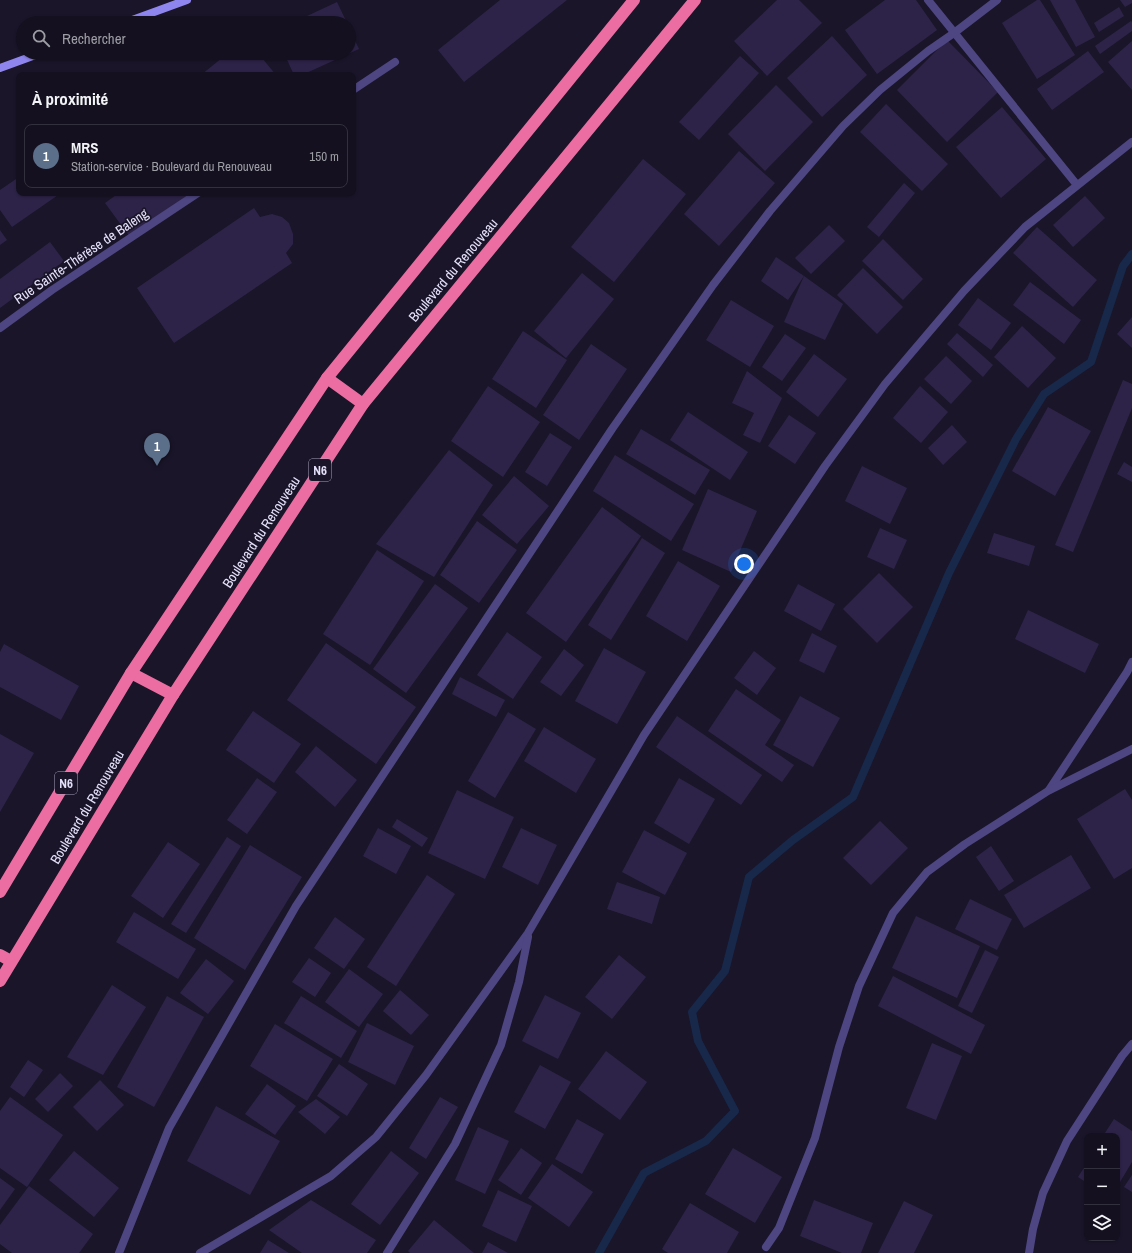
<!DOCTYPE html>
<html lang="fr">
<meta charset="utf-8">
<style>
:root{--surface:#14101f;--page:#1d1928;--text:#f1f3f6;--muted:#9d9da4;--line:#33303d;--accent:#1a73e8}
body{margin:0;font-family:"Archivo Narrow",sans-serif;background:var(--page);color:var(--text)}
.controls{position:absolute;right:12px;bottom:12px;display:grid;overflow:hidden;border-radius:8px;box-shadow:0 1px 3px #0004}
.controls button{width:36px;height:36px;display:grid;place-items:center;padding:0;border:0;border-bottom:1px solid var(--line);background:var(--surface);color:var(--text);font:20px sans-serif}
.you{position:absolute;left:744px;top:564px;width:14px;height:14px;margin:-10px;border:3px solid #fff;border-radius:50%;background:#1a73e8;box-shadow:0 0 0 6px #1a73e833}
.badge{display:grid;place-items:center;width:26px;height:26px;border-radius:50%;background:var(--accent);color:#fff;font-size:13px;font-weight:700}
.pin{position:absolute;translate:-50% -33px;filter:drop-shadow(0 1px 2px #0008)}
.pin::after{content:'';position:absolute;top:21px;width:14px;height:12px;background:inherit;clip-path:polygon(0 0,100% 0,50% 100%)}
.list{margin:0;padding:0;list-style:none}
h2{display:flex;justify-content:space-between;align-items:center;height:52px;margin:0;padding:0 16px;font-size:17px}
h2 small{font-size:13px;font-weight:400;color:var(--muted)}
.list li{display:grid;grid-template-columns:26px 1fr auto;gap:12px;align-items:center;box-sizing:border-box;height:64px;margin:0 8px 8px;padding:0 8px;border:1px solid var(--line);border-radius:8px}
.list b{display:block;font-size:15px;white-space:nowrap}
.list p{margin:0;font-size:13px;white-space:nowrap;color:var(--muted)}
.list em{font-size:13px;font-style:normal;color:var(--muted)}
.icon{flex:none;width:22px;height:22px;fill:none;stroke:currentColor;stroke-width:2;stroke-linecap:round;stroke-linejoin:round}
.map{position:relative;flex:none;width:1132px;height:1253px;overflow:hidden}
.search{position:absolute;background:var(--surface);box-shadow:0 1px 3px #0004;left:16px;top:16px;width:340px;height:44px;display:flex;align-items:center;gap:10px;box-sizing:border-box;padding:0 14px;border-radius:22px;color:var(--muted);font-size:15px}
.panel{position:absolute;background:var(--surface);box-shadow:0 1px 3px #0004;left:16px;top:72px;width:340px;height:124px;border-radius:8px}
.map>svg:first-child{display:block}
.lines{fill:none;stroke-linecap:round;stroke-linejoin:round}
.stream{stroke:#17284b;stroke-width:8}
.building{fill:#2d2348}
.street{stroke:#4d4682;stroke-width:8}
.secondary{stroke:#8f85ee;stroke-width:8}
.highway{stroke:#eb6da1;stroke-width:12}
.labels{text-anchor:middle;stroke-width:3.5;stroke-linejoin:round;paint-order:stroke}
.shield{fill:#1a1529;stroke:#a9a4bc;stroke-width:1}
.shield-label{font-size:13px;font-weight:bold;fill:#e6e1fb}
.street-label{font-size:14px;fill:#e6e1fb;stroke:#1a1529}
</style>
<div class="map">
<svg width="1132" height="1253" viewBox="0 0 1132 1253">
<rect width="100%" height="100%" fill="#1a1529"/>
<g class="lines">
<polyline class="stream" points="599,1253 644,1173 706,1141 735,1111 698,1041 692,1012 725,971 749,877 793,840 853,797 949,573 1016,439 1044,394 1091,362 1123,266 1132,254"/>
</g>
<g class="building">
<polygon points="500,0 567,0 464,82 438,50"/>
<polygon points="777,0 799,0 822,23 767,76 734,41"/>
<polygon points="885,0 916,0 937,30 877,74 845,30"/>
<polygon points="1037,0 1040,0 1075,55 1037,79 1002,23"/>
<polygon points="1050,0 1075,0 1095,37 1076,47"/>
<polygon points="1120,0 1132,0 1132,3 1125,7"/>
<polygon points="337,2 347,23 292,23"/>
<polygon points="1119,7 1124,16 1099,32 1094,23"/>
<polygon points="1131,21 1132,22 1132,31 1100,54 1095,46"/>
<polygon points="349,28 359,49 302,75 294,75 284,53 349,53"/>
<polygon points="832,36 867,75 822,117 787,78"/>
<polygon points="947,40 998,92 947,142 897,90"/>
<polygon points="1132,41 1132,90 1108,62"/>
<polygon points="1088,51 1104,72 1052,110 1037,89"/>
<polygon points="228,53 258,53 276,75 201,75"/>
<polygon points="740,56 759,73 699,140 679,122"/>
<polygon points="776,85 813,122 765,171 728,134"/>
<polygon points="886,104 948,164 922,191 860,132"/>
<polygon points="1002,107 1046,159 1001,198 956,147"/>
<polygon points="739,151 775,183 719,246 684,214"/>
<polygon points="643,159 686,194 614,282 571,247"/>
<polygon points="19,177 19,193 61,193 12,227 0,210 0,190"/>
<polygon points="904,183 915,193 879,237 867,227"/>
<polygon points="119,193 191,193 130,237 105,203"/>
<polygon points="1085,196 1105,218 1073,247 1053,225"/>
<polygon points="254,208 260,217 272,214 282,217 289,223 293,234 293,244 286,253 292,263 174,343 137,288"/>
<polygon points="829,225 845,241 811,274 795,258"/>
<polygon points="1037,227 1097,280 1073,307 1013,253"/>
<polygon points="0,230 7,240 0,245"/>
<polygon points="883,239 923,279 903,300 862,261"/>
<polygon points="50,242 64,261 0,308 0,279"/>
<polygon points="776,257 804,276 788,300 761,281"/>
<polygon points="863,268 903,307 877,334 837,295"/>
<polygon points="582,273 614,299 566,358 534,331"/>
<polygon points="804,276 843,304 825,340 784,322"/>
<polygon points="1030,282 1081,320 1064,344 1013,305"/>
<polygon points="978,298 1011,323 991,350 958,325"/>
<polygon points="731,300 774,326 750,367 706,340"/>
<polygon points="1132,317 1132,348 1117,334"/>
<polygon points="1022,326 1056,358 1028,388 994,357"/>
<polygon points="523,331 567,360 536,408 492,379"/>
<polygon points="957,333 993,365 983,377 947,344"/>
<polygon points="785,334 806,348 782,381 762,367"/>
<polygon points="591,344 627,369 579,440 543,415"/>
<polygon points="814,354 847,379 818,417 786,392"/>
<polygon points="946,356 972,381 951,404 924,379"/>
<polygon points="747,371 782,398 760,443 743,435 754,413 732,403"/>
<polygon points="1123,380 1132,384 1132,408 1073,552 1055,545"/>
<polygon points="488,386 540,422 503,477 451,441"/>
<polygon points="920,386 948,412 921,443 893,418"/>
<polygon points="1048,407 1091,431 1055,496 1012,471"/>
<polygon points="688,412 748,452 730,480 670,440"/>
<polygon points="789,415 816,433 795,464 768,446"/>
<polygon points="952,425 967,442 943,465 928,448"/>
<polygon points="641,429 710,470 695,495 626,454"/>
<polygon points="550,433 572,447 547,486 525,472"/>
<polygon points="449,450 493,485 434,577 376,544"/>
<polygon points="615,455 694,504 671,541 593,491"/>
<polygon points="1124,462 1132,467 1132,482 1117,474"/>
<polygon points="862,466 907,488 890,524 845,501"/>
<polygon points="514,476 549,506 517,544 482,515"/>
<polygon points="708,489 757,511 731,572 682,550"/>
<polygon points="602,507 641,536 566,642 526,613"/>
<polygon points="477,521 517,550 479,603 440,575"/>
<polygon points="880,528 907,540 894,569 867,557"/>
<polygon points="994,533 1035,546 1029,566 987,553"/>
<polygon points="642,538 665,553 611,640 588,625"/>
<polygon points="377,550 424,581 370,665 323,634"/>
<polygon points="678,561 720,586 687,641 646,616"/>
<polygon points="879,573 913,607 877,643 843,609"/>
<polygon points="435,584 468,608 406,693 373,669"/>
<polygon points="798,584 835,604 821,631 784,611"/>
<polygon points="1028,610 1099,644 1085,673 1015,639"/>
<polygon points="507,632 542,657 513,699 477,675"/>
<polygon points="812,633 837,646 824,673 799,661"/>
<polygon points="326,643 416,707 376,764 287,700"/>
<polygon points="4,644 79,686 61,720 0,687 0,652"/>
<polygon points="604,648 646,672 617,724 575,701"/>
<polygon points="564,649 584,665 561,696 540,682"/>
<polygon points="754,651 776,668 757,695 734,678"/>
<polygon points="460,677 505,700 496,717 452,694"/>
<polygon points="736,689 781,720 765,745 794,765 782,782 708,731"/>
<polygon points="800,696 840,718 813,767 773,745"/>
<polygon points="253,711 301,744 274,783 226,750"/>
<polygon points="508,712 536,729 495,798 468,781"/>
<polygon points="677,716 762,775 741,805 656,747"/>
<polygon points="544,727 596,759 576,793 524,761"/>
<polygon points="0,734 34,753 0,812"/>
<polygon points="316,746 357,780 335,807 295,772"/>
<polygon points="257,778 277,792 247,834 227,820"/>
<polygon points="679,778 715,799 689,844 654,823"/>
<polygon points="1125,789 1132,800 1132,868 1114,879 1077,819"/>
<polygon points="457,790 514,817 485,879 428,853"/>
<polygon points="397,819 428,838 422,847 392,827"/>
<polygon points="880,821 908,848 871,885 843,858"/>
<polygon points="378,828 411,846 396,874 363,856"/>
<polygon points="521,828 557,845 538,885 502,867"/>
<polygon points="644,830 687,853 665,895 622,872"/>
<polygon points="227,837 241,846 186,933 171,924"/>
<polygon points="168,842 200,864 163,918 131,896"/>
<polygon points="250,845 302,877 245,970 194,938"/>
<polygon points="991,846 1014,881 999,891 976,857"/>
<polygon points="1071,855 1091,888 1024,928 1004,895"/>
<polygon points="427,875 455,894 396,986 367,967"/>
<polygon points="617,882 660,897 652,924 607,909"/>
<polygon points="970,899 1012,919 997,950 955,929"/>
<polygon points="134,912 196,949 178,979 116,942"/>
<polygon points="916,916 980,946 957,998 892,968"/>
<polygon points="335,917 365,939 344,969 314,948"/>
<polygon points="985,950 999,957 972,1013 958,1006"/>
<polygon points="619,955 646,977 612,1019 585,997"/>
<polygon points="309,958 331,973 315,997 292,982"/>
<polygon points="206,959 234,981 208,1014 180,993"/>
<polygon points="349,969 383,994 359,1027 325,1002"/>
<polygon points="893,976 985,1025 971,1054 878,1006"/>
<polygon points="112,985 146,1007 103,1075 67,1057"/>
<polygon points="400,990 429,1015 411,1035 383,1011"/>
<polygon points="545,995 581,1013 558,1059 522,1041"/>
<polygon points="167,996 204,1017 154,1107 117,1087"/>
<polygon points="301,996 357,1031 341,1058 284,1023"/>
<polygon points="367,1023 414,1046 395,1085 348,1062"/>
<polygon points="275,1024 333,1059 307,1101 250,1066"/>
<polygon points="932,1043 962,1056 936,1120 906,1108"/>
<polygon points="606,1051 647,1082 620,1120 578,1089"/>
<polygon points="28,1060 43,1070 24,1097 10,1087"/>
<polygon points="339,1064 368,1084 347,1116 317,1096"/>
<polygon points="540,1065 571,1082 545,1129 514,1112"/>
<polygon points="60,1073 73,1086 48,1112 35,1099"/>
<polygon points="100,1080 124,1105 97,1131 73,1107"/>
<polygon points="267,1084 296,1106 275,1135 245,1114"/>
<polygon points="10,1097 63,1135 27,1187 0,1168 0,1111"/>
<polygon points="440,1097 458,1107 426,1159 409,1148"/>
<polygon points="316,1099 340,1117 325,1134 298,1112"/>
<polygon points="216,1106 280,1141 250,1195 187,1161"/>
<polygon points="577,1119 604,1134 582,1174 555,1159"/>
<polygon points="1114,1119 1132,1131 1132,1162 1117,1187 1117,1136 1103,1136"/>
<polygon points="478,1127 509,1141 485,1194 455,1180"/>
<polygon points="521,1148 542,1163 521,1195 498,1180"/>
<polygon points="733,1148 782,1177 755,1223 705,1194"/>
<polygon points="74,1151 119,1188 94,1217 49,1180"/>
<polygon points="391,1151 419,1173 380,1225 351,1204"/>
<polygon points="1087,1163 1087,1183 1078,1177"/>
<polygon points="552,1164 593,1192 569,1227 528,1198"/>
<polygon points="1132,1175 1132,1192 1124,1187"/>
<polygon points="0,1178 15,1189 0,1210"/>
<polygon points="29,1186 93,1234 79,1253 12,1253 0,1244 0,1225"/>
<polygon points="498,1190 532,1206 516,1242 482,1226"/>
<polygon points="311,1200 376,1240 367,1253 302,1253 269,1230"/>
<polygon points="814,1200 873,1223 861,1253 842,1253 800,1236"/>
<polygon points="904,1201 933,1215 914,1253 878,1253"/>
<polygon points="690,1203 739,1232 727,1253 668,1253 662,1249"/>
<polygon points="434,1220 474,1253 410,1253 408,1251"/>
<polygon points="268,1240 289,1253 260,1253"/>
<polygon points="488,1242 508,1253 482,1253"/>
</g>
<g class="lines">
<g class="street">
<polyline points="928,0 1077,185"/>
<polyline points="353,90 395,62"/>
<polyline points="0,328 52,290 198,193"/>
<polyline points="1049,790 1127,672 1132,662"/>
<polyline points="766,1247 779,1228 815,1138 839,1047 859,986 893,913 927,872 965,844 1048,791 1132,749"/>
<polyline points="119,1253 169,1128 296,906 612,429 713,285 770,211 843,126 880,90 928,51 954,33 997,0"/>
<polyline points="200,1253 331,1176 376,1137 426,1075 528,933 644,735 825,466 885,384 964,291 1025,227 1132,142"/>
<polyline points="387,1253 455,1144 501,1045 519,982 528,937"/>
<polyline points="1029,1253 1033,1229 1043,1193 1067,1141 1122,1056 1132,1044"/>
</g>
<g class="secondary">
<polyline points="124,23 187,0"/>
<polyline points="0,68 41,53"/>
</g>
<g class="highway">
<polyline points="327,378 363,404"/>
<polyline points="131,673 173,695"/>
<polyline points="0,892 131,673 327,378 634,0"/>
<polyline points="0,955 11,961"/>
<polyline points="0,981 173,695 363,404 695,0"/>
</g>
</g>
<g class="labels">
<g class="shield">
<rect x="309" y="459" width="22" height="22" rx="3"/>
<rect x="55" y="772" width="22" height="22" rx="3"/>
</g>
<g class="shield-label">
<text x="320" y="475">N6</text>
<text x="66" y="788">N6</text>
</g>
<g class="street-label">
<text transform="translate(81 256) rotate(-34)" y="5">Rue Sainte-Thérèse de Baleng</text>
<text transform="translate(453 270) rotate(-50)" y="5">Boulevard du Renouveau</text>
<text transform="translate(261 532) rotate(-57)" y="5">Boulevard du Renouveau</text>
<text transform="translate(87 807) rotate(-59)" y="5">Boulevard du Renouveau</text>
</g>
</g>
</svg>
<div class="controls">
<button>+</button>
<button>−</button>
<button><svg class="icon" aria-label="layers" viewBox="0 0 24 24"><path d="M12 4l9 5-9 5-9-5zM3 14l9 5 9-5"/></svg></button>
</div>
<div class="you"></div>
<div class="pin badge" style="left:157px;top:466px;background:#5c6f8a">1</div>
<div class="search"><svg class="icon" aria-label="search" viewBox="0 0 24 24"><circle cx="10" cy="10" r="6"/><path d="M15 15l6 6"/></svg>Rechercher</div>
<section class="panel">
<h2>À proximité<small></small></h2>
<ul class="list">
<li><span class="badge" style="background:#5c6f8a">1</span><div><b>MRS</b><p>Station-service · Boulevard du Renouveau</p></div><em>150 m</em></li>
</ul>
</section>
</div>
